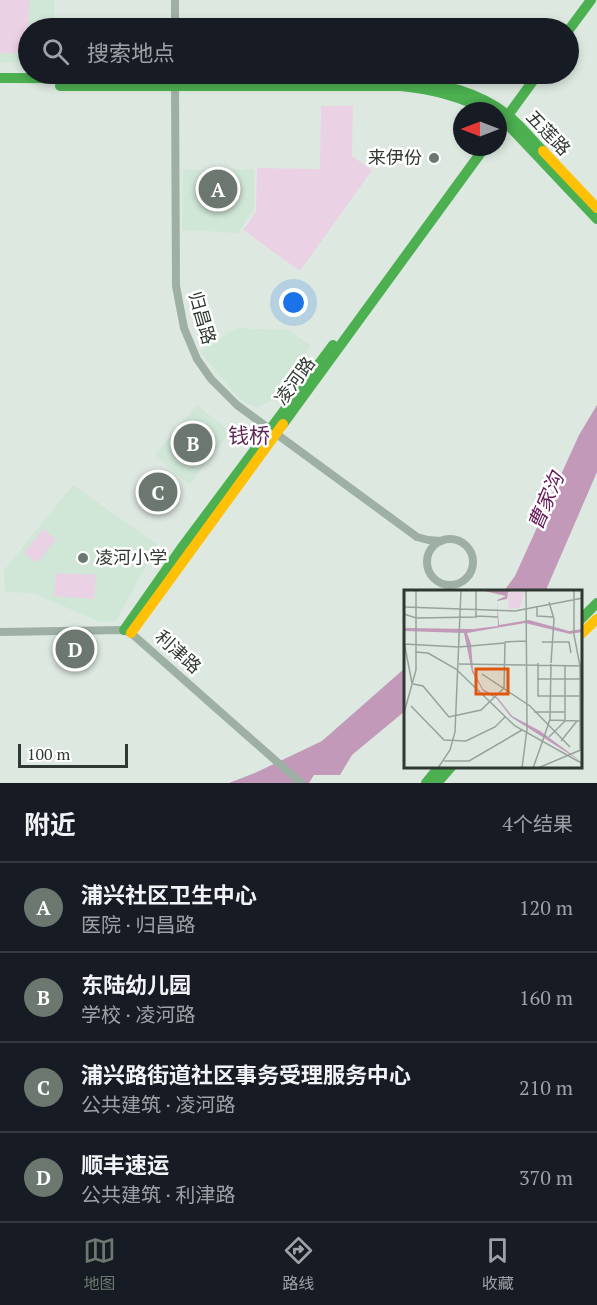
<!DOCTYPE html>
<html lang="zh">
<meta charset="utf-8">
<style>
:root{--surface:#171b24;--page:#242831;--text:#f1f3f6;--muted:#9ea1a6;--line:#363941;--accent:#6c776f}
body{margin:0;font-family:"PT Serif","Noto Sans SC",serif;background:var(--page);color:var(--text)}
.compass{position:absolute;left:453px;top:102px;width:54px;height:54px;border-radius:50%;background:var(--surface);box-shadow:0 3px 9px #0003;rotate:270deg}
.scale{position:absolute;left:18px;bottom:15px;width:110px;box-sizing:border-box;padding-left:6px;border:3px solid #2f3932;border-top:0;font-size:16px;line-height:21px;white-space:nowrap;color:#2f3932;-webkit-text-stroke:4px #fff;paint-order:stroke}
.you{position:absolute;left:294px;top:303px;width:21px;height:21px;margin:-15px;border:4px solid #fff;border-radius:50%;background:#1a73e8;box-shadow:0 0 0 9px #1a73e833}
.badge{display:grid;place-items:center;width:39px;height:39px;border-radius:50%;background:var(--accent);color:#fff;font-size:20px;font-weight:700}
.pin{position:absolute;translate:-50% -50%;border:3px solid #fff;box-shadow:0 2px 6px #0006}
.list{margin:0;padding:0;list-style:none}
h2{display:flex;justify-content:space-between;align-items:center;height:78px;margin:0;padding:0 24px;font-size:26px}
h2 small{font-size:20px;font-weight:400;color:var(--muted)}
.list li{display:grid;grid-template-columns:39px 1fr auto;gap:18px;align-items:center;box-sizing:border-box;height:90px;padding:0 24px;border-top:2px solid var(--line)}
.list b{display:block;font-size:22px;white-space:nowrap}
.list p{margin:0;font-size:20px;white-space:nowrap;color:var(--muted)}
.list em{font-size:20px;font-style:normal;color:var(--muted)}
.icon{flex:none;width:33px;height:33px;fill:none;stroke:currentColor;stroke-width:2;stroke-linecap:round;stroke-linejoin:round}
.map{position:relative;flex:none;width:597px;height:783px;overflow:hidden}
.search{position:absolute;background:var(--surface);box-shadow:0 3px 9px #0003;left:18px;right:18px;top:18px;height:66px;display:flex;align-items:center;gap:15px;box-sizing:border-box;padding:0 21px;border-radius:33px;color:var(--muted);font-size:22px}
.sheet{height:438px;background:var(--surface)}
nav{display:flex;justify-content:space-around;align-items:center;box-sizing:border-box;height:84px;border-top:2px solid var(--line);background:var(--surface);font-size:16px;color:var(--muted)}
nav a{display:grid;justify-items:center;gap:3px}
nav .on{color:var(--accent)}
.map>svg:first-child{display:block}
.built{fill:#d0e7d7}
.green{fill:#ebd1e4}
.water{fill:#c299b8}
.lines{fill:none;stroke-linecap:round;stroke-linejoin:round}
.street{stroke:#9eafa4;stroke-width:8}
.fast{stroke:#4caf50;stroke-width:10}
.slow{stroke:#ffc107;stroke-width:10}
.poi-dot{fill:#6c776f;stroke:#fff;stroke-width:2}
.labels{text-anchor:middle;stroke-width:5;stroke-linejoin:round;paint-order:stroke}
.street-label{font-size:18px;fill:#2f3932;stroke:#fff}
.poi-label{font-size:18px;fill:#2f3932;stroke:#fff;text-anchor:end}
.water-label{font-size:20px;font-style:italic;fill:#661958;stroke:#fff}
.quarter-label{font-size:21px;fill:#5d2652;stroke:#fff}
.inset-road{fill:none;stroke:#97a39a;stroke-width:1.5}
.view{fill:#df570e;fill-opacity:0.15;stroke:#df570e;stroke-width:3}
.inset-edge{fill:none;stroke:#2f3932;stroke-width:3}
</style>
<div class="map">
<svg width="597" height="783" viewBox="0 0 597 783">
<rect width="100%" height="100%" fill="#dde9e0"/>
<g class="built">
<polygon points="0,0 54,0 54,28 28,28 28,62 0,62"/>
<polygon points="254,169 254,208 238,233 182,230 183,170"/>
<polygon points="236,328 289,330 311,346 275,400 256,407 240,400 200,352"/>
<polygon points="197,405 230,432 189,485 155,455"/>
<polygon points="73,485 158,545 115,622 98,621 35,594 5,591 4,570"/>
</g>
<g class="green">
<polygon points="0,0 29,0 28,53 0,53"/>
<polygon points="321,106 353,106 352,156 372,170 300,271 243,230 256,212 257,168 320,169"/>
<polygon points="43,529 56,539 37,563 24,553"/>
<polygon points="56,573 96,575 94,599 54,596"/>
</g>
<g class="water">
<polygon points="597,405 597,472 546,590 504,591 515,576 579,435"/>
<polygon points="405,668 405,711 352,755 340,775 314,775 309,783 229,783 257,772 322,741"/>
</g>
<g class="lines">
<g class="street">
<polyline points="175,28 175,0"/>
<polyline points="175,80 176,286 184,328 197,359 211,379 237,405 417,537 428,540 441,541"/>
<circle cx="450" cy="562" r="23"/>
<polyline points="0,632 124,630 131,633 301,783"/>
</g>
<g class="fast">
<polyline points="568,31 591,0"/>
<path d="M0 78 402 79C441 84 479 91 510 117 522 127 532 140 543 151"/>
<path d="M60 86H401C432 89 460 96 488 111"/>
<polyline points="498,118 512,129 597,219"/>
<polyline points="498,129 538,74"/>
<polyline points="283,424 485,147"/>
<polyline points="580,620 597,603"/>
<polyline points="124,630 180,550 333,345"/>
<polyline points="426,783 440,766"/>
<polyline points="437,783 452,766"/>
</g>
<g class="slow">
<polyline points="543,151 597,208"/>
<polyline points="131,633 283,424"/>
<polyline points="580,635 597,619"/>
</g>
</g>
<g class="poi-dot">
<circle cx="434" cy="158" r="6"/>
<circle cx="83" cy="558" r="6"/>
</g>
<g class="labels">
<g class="street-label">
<text transform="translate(548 133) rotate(46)" y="6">五莲路</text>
<text transform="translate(202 318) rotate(74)" y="6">归昌路</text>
<text transform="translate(295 381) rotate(-54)" y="6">凌河路</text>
<text transform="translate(178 652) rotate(42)" y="6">利津路</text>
</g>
<g class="poi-label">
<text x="422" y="164">来伊份</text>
<text x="95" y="564" text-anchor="start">凌河小学</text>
</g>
<g class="water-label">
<text transform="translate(546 501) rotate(-67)" y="7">曹家沟</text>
</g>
<g class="quarter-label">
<text x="249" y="443">钱桥</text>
</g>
</g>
<g transform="translate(404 590)">
<rect width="178" height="178" fill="#dde9e0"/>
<path d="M121 0 116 18 105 19 104 2Z" fill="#ebd1e4"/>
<path d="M76 0H114L104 2 103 9 93 11 95 35 125 30 165 41 178 39V42L166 44 121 33 63 43 67 54 69 80 79 99 94 108 108 126 136 141 178 172 107 127 93 109 79 101 68 82 60 43 0 41V38L69 39 94 36 93 10 102 6Z" fill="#c299b8"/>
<path class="inset-road" d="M170 0V45L176 76M145 12 150 29 147 73M133 16V26L149 27M0 17 111 21 179 8M0 24 12 28 72 27V0M72 26 94 27M0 52 8 93M138 52H165L167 63M0 54 55 57 100 53M11 62 24 63 52 79 111 136 179 174M134 73V106H176M55 74 179 76M78 84 126 116 166 157M133 89H176M9 94 19 96 45 127 77 120 100 98 101 52 122 51M7 116 40 150 62 151 91 137 101 127M130 122H161M0 123 12 80V0M146 130 176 131M145 147 161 131V76M139 150 146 129 147 74M157 151 173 131M176 159V76M40 171H65L118 140M34 178 46 160 51 142 57 0M118 178 123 139 122 0M129 178 139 150M134 178 179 159"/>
<path class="view" d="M72 79H104V104H72Z"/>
<rect width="178" height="178" class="inset-edge"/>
</g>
</svg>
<svg class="compass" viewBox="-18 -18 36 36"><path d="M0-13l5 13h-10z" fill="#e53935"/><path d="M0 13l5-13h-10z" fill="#9ea1a6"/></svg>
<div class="scale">100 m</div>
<div class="you"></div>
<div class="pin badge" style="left:218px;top:189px">A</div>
<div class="pin badge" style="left:193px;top:443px">B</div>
<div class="pin badge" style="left:158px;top:492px">C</div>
<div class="pin badge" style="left:75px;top:649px">D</div>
<div class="search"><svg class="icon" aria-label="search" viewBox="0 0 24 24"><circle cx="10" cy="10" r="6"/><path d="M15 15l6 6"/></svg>搜索地点</div>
</div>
<section class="sheet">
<h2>附近<small>4个结果</small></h2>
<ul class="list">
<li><span class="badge">A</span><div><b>浦兴社区卫生中心</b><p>医院 · 归昌路</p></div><em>120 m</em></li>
<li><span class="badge">B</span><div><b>东陆幼儿园</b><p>学校 · 凌河路</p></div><em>160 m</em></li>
<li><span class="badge">C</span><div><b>浦兴路街道社区事务受理服务中心</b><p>公共建筑 · 凌河路</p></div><em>210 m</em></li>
<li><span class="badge">D</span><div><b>顺丰速运</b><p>公共建筑 · 利津路</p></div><em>370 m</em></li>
</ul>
</section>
<nav>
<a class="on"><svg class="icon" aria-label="map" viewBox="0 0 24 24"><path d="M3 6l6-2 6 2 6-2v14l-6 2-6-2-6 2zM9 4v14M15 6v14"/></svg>地图</a>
<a><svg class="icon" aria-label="directions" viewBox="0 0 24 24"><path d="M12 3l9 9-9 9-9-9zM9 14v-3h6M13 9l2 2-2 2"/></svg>路线</a>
<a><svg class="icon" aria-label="saved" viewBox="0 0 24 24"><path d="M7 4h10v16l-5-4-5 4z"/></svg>收藏</a>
</nav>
